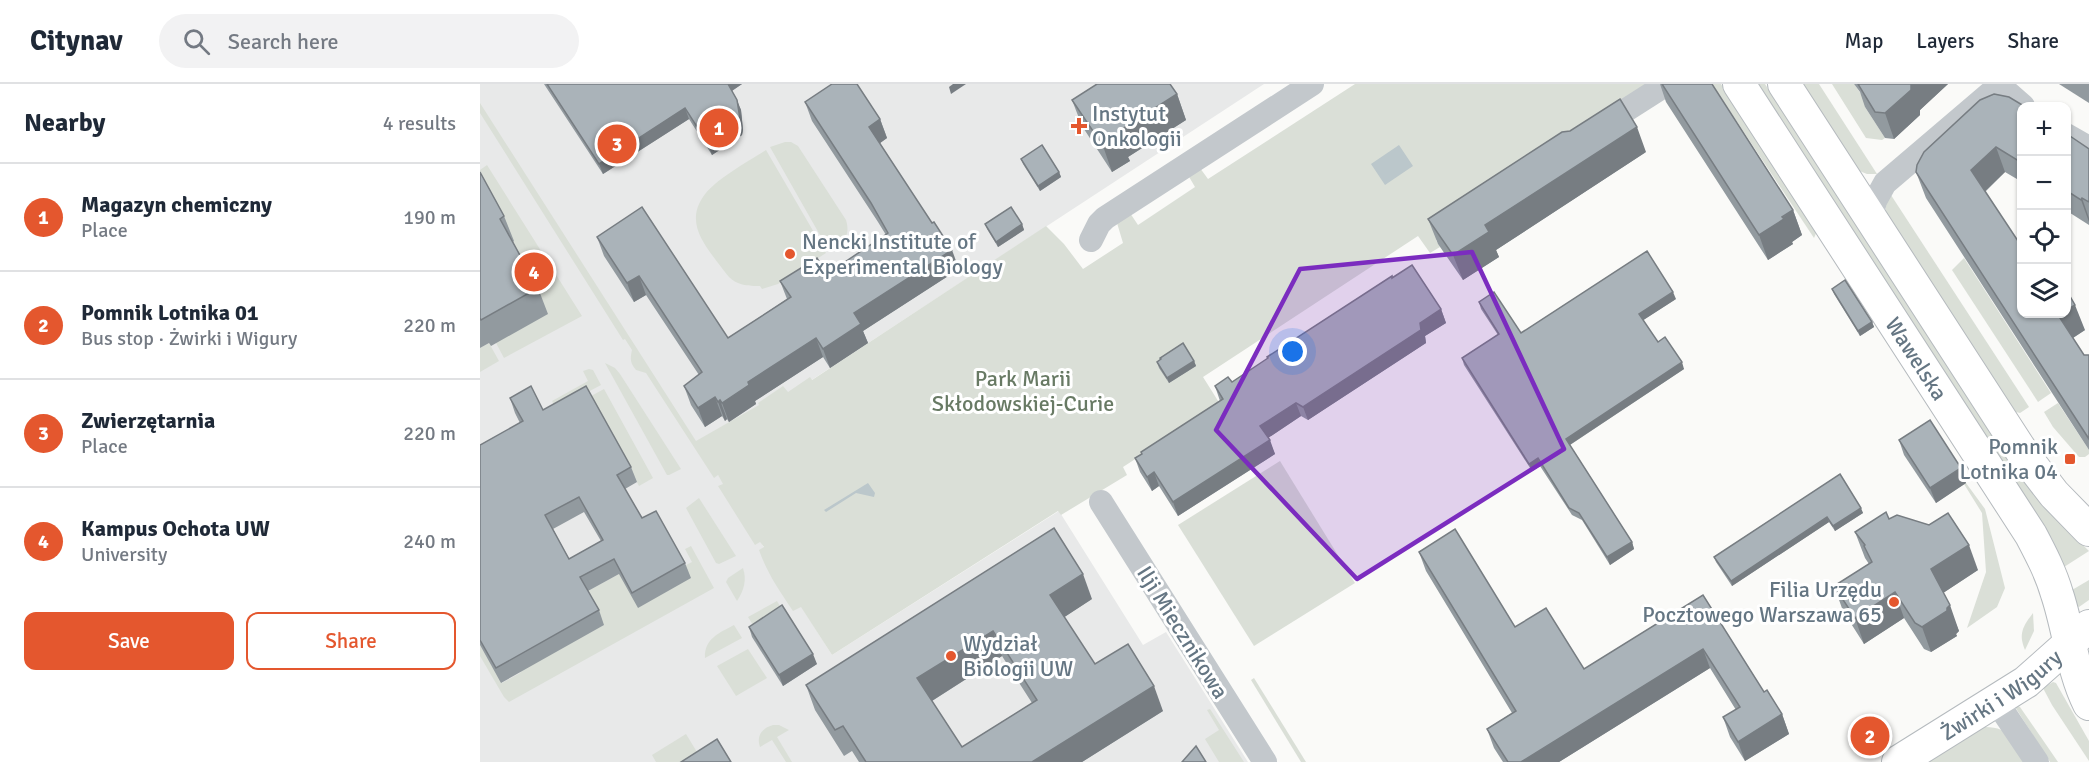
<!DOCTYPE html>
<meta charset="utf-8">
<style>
:root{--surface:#fff;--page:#f2f2f3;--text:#1f2937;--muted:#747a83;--line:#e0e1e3;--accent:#e4572e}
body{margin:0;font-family:Signika,sans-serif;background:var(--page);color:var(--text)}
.controls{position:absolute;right:18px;top:18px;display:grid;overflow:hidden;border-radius:12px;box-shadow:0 2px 4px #0004}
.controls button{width:54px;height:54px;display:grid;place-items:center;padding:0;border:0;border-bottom:2px solid var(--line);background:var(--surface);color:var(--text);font:30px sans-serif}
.you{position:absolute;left:813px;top:268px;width:21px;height:21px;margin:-15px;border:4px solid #fff;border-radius:50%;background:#1a73e8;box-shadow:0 0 0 9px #1a73e833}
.badge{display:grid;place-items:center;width:39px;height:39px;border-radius:50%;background:var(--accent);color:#fff;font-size:20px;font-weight:700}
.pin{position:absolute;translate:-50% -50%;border:3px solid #fff;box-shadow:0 2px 6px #0006}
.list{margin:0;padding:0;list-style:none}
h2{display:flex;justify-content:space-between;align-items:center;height:78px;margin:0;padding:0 24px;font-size:26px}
h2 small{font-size:20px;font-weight:400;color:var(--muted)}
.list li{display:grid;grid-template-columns:39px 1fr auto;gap:18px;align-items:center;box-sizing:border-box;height:108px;padding:0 24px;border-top:2px solid var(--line)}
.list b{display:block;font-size:22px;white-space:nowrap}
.list p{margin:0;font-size:20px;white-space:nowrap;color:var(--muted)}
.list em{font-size:20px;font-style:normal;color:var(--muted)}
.actions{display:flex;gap:12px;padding:18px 24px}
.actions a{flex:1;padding:14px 0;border:2px solid var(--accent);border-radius:12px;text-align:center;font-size:21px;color:var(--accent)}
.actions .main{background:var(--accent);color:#fff}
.icon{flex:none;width:33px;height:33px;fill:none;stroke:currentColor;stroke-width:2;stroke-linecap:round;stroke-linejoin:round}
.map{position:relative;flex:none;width:1609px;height:678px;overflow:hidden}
header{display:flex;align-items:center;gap:36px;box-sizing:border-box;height:84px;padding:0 30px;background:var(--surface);border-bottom:2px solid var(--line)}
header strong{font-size:28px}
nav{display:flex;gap:33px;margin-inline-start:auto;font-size:21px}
.search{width:420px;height:54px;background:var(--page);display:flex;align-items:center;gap:15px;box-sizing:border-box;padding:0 21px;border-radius:33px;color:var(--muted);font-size:22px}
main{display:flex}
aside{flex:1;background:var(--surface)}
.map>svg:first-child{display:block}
.built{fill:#e8e9e9}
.green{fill:#dadfd7}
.water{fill:#bbc7cb}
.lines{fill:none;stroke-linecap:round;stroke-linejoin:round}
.major-casing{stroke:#b5babe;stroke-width:34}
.minor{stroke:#c3c8cc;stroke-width:24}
.major{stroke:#fff;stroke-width:32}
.wall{fill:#929a9f;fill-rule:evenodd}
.shaded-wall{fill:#777d82}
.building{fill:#aab3b9;stroke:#777d82;stroke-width:1.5;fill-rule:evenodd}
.marked{fill:#7b2cbf;fill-opacity:0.2;stroke:#7b2cbf;stroke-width:4.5;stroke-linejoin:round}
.poi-dot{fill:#e4572e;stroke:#fff;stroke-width:2}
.labels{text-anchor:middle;stroke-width:6;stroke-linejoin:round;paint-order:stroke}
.poi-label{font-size:22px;fill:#657683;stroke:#fff;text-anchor:start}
.street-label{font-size:22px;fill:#657683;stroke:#fff}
.park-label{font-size:22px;fill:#687a64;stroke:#fff}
</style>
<header>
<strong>Citynav</strong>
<div class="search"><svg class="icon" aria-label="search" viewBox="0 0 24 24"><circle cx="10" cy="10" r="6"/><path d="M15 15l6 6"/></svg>Search here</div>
<nav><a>Map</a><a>Layers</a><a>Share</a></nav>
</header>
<main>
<aside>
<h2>Nearby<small>4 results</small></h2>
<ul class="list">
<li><span class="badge">1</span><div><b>Magazyn chemiczny</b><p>Place</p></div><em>190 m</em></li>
<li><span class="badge">2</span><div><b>Pomnik Lotnika 01</b><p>Bus stop · Żwirki i Wigury</p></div><em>220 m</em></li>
<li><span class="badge">3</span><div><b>Zwierzętarnia</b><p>Place</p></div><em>220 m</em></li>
<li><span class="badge">4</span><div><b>Kampus Ochota UW</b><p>University</p></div><em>240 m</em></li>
</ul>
<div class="actions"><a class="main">Save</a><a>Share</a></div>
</aside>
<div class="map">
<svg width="1609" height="678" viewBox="0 0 1609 678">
<rect width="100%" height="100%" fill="#fafaf8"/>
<polygon class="built" points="0,0 784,0 223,367 352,571 579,427 663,561 686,548 768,678 0,678"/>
<g class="green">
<path d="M875 0H1173L1092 68 956 156 960 163 950 169 938 152 723 293 740 320 643 383 647 391 581 431 578 427 352 571 321 523 313 527C299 506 288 491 279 466L284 463 280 458 275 461 238 402 243 400 238 391 234 394 166 289 156 286C150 279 150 275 152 266L145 255 143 256 0 29V19L216 357 279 321 278 319 303 302 308 308 330 293 332 296 566 142 584 160 603 185 643 159 637 139 650 129 658 141 715 103 708 91 720 84 728 95Z"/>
<polygon points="1232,0 1241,0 1337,147 1334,154"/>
<polygon points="1277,0 1285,0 1541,393 1568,427 1609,467 1584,483 1572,455 1558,432"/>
<polygon points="1322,0 1339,0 1397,90 1387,90 1377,86"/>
<polygon points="1352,0 1374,0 1386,17 1385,23 1405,54 1402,56 1386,54"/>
<path d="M305 58H311L318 62 366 136C371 153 363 158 349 167L290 63Z"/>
<path d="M286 66 346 169 298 200 282 205 280 202C272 202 265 202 258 199 249 196 244 186 238 179 223 159 206 138 223 113 234 96 269 77 286 66Z"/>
<polygon points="7,81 102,232 24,274 16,259 18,166 34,157 0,97 0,86"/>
<polygon points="1409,108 1549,323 1540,329 1536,328 1525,314 1407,132 1405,121"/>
<polygon points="1484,174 1571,309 1558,318 1472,186"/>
<polygon points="9,259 19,277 0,288 0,264"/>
<polygon points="125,279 135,284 140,290 201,385 189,391 187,391"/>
<polygon points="109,285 113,286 121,301 76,325 72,317 108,297 103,287"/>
<polygon points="124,305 173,394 159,402 112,317 78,330"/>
<polygon points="1578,319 1609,366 1609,370 1605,373 1599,373 1573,343 1564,328"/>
<polygon points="800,377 875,499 774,562 698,441"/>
<polygon points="1486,399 1505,425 1525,504 1517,523 1487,544 1506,488 1502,429 1484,400"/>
<polygon points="219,414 256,472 239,480 236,479 206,424"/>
<polygon points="211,462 234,504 29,618 24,613 0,572 0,561 22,599 40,589 106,508 139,490 204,482 212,478 205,465"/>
<path d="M263 484C267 496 264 506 257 517L246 498 248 494Z"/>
<polygon points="1609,496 1609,516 1599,523 1597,522 1592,506"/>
<polygon points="297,517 304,529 276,546 268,533"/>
<path d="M1553 529 1554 547 1545 566C1538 550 1543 542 1553 529Z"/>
<path d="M254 541 262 554 225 574C224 555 239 549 254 541Z"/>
<polygon points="268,565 287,594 256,612 237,582"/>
<polygon points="774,594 826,678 821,678 771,596"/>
<polygon points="1573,598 1576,599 1609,657 1609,677 1572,621 1563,604"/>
<polygon points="1538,622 1540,623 1578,678 1570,678 1535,623"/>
<polygon points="730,625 764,678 739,678 725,655 739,646 727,626"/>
<path d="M293 641H299L309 646 297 653 312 678H306L292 656 280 663C276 652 282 644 293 641Z"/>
<path d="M1505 643C1531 643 1535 659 1549 678H1444L1493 647Z"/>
<polygon points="206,650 223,678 176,678 172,671"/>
</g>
<g class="water">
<polygon points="919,61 933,82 905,101 891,80"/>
<polygon points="388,399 395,409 394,413 376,409 346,428 344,426"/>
</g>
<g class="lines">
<defs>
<g id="major">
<path id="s1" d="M1259 0 1551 451C1561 470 1571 489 1577 510 1589 546 1592 586 1609 620"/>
<polyline points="1304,0 1544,371 1574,410 1609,446"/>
<path id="s2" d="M1418 678 1546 598 1609 542"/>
</g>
</defs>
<use href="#major" class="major-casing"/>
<g class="minor">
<polyline points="1519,1 1543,22"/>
<polyline points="1118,44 1187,0"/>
<polyline points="1586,51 1609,64"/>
<polyline points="1391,135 1395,117 1405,99 1521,0"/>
<polyline points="611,156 619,140 625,134 832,0"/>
<polyline points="621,418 785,678"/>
<polyline points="1516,617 1557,678"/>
</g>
<use href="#major" class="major"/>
</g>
<g class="wall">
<polygon points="64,0 262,0 252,7 261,26 263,46 262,51 232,71 209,35 123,90"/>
<polygon points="1180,0 1232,0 1313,126 1322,151 1312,158 1313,160 1288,176 1186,18"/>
<polygon points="1374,0 1468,0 1440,26 1440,31 1414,55 1405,54 1385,23 1380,8"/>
<polygon points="1579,0 1609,0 1609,19"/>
<polygon points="697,10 706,36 648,73 650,77 632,88 602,42 592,16"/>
<polygon points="325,18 400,35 407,54 400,59 479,185 383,247 388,259 350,284 343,273 275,317 276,320 249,338 247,335 245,337 242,332 225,343 211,321 204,302 219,291 166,211 154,218 124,172 117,153 248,254 307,215 300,197 347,190 406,151 398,138 332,37"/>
<polygon points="1542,22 1542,98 1525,88 1505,108 1542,230 1605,246 1593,254 1604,271 1609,271 1609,366 1446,114 1436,88"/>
<polygon points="1587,50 1609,65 1609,141 1587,127"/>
<polygon points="1166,68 1016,166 1019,173 983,196 958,160 948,135"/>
<polygon points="541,75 579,88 581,93 560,107 543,80"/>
<polygon points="0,88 24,132 34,157 33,158 58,204 68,230 11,262 9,259 0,264"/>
<polygon points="505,140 542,140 544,146 518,163 507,145"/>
<polygon points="912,194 961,225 966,239 945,252 946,259 828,336 821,332 788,354 795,370 698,432 679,402 672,407 660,388 655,374 740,317 735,302 752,298"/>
<polygon points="1352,205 1392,238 1394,243 1380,252 1354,210"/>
<polygon points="1196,215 1163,236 1178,258 1204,285 1090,361 1152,458 1154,465 1130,481 1102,436 1092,431 1060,382 1052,387 984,281 982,274 1018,251 1001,225 999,218 1041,249"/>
<polygon points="714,277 716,282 689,299 679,284 677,278"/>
<path d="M30 314 63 326 151 383 157 398 145 405 162 434 205 479 211 494 158 524 139 490 108 507 119 526 124 541 21 599 0 561V361L40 339 35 329ZM104 428 121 457 89 475 73 445Z"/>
<polygon points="1419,356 1486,399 1456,419 1424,371"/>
<polygon points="1360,390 1383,429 1355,447 1349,438 1252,502 1236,478 1234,473"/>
<polygon points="1409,435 1498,486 1463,509 1479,547 1476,550 1477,552 1451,568 1444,565 1424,534 1384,560 1363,527 1354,502 1389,480 1385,474 1375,448"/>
<polygon points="939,468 1035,543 1104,585 1223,511 1284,608 1302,630 1309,650 1265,677 1250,653 1243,633 1256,626 1230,584 1079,678 1023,678 1014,664 1007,645 1032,629 946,487"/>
<path d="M612 515 584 533 615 580 683 627 602 678H379L372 667 364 672 335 626 326 601ZM522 572 552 619 482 663 452 617Z"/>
<polygon points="269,543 337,580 303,602 272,553"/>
</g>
<g class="shaded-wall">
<polygon points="247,0 262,0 250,8"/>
<polygon points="473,0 486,0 471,10 469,3"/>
<polygon points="1431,0 1468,0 1440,26 1440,31 1414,55 1405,29"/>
<polygon points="697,10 706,36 648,73 650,77 632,88 623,62 639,47"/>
<polygon points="257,16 261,26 263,46 262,51 232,71 228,60"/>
<polygon points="205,24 209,35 123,90 119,80"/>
<polygon points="400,35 407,54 396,62 389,43"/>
<polygon points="1157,43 1166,68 1016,166 1019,173 983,196 973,171 1005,141"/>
<polygon points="1516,63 1525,88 1500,112 1491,86"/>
<polygon points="579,88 581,93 560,107 558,102"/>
<polygon points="1602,114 1609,134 1609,138 1601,116"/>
<polygon points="1313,126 1322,151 1312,158 1313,160 1288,176 1279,151"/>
<polygon points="542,140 544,146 518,163 516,158"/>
<polygon points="472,166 479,185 383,247 388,259 350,284 343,265 374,229"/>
<polygon points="159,192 166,211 154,218 147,199"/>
<polygon points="1193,208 1196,215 1162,237 1159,230"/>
<polygon points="1595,221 1605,246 1588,257 1578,231 1582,230 1587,230 1587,226"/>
<polygon points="961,225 966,239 945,252 946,259 828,336 823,323 940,239"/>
<polygon points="1392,238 1394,243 1380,252 1378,247"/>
<polygon points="336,254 343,273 275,317 276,320 249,338 242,319 268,298"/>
<polygon points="714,277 716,282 689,299 687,294"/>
<polygon points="1202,278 1204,285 1088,362 1086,355"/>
<polygon points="235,313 242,332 225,343 218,324"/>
<polygon points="240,316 247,335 245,337 238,318"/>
<polygon points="816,319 821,332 785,356 780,342"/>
<polygon points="790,356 795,370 698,432 693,418"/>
<polygon points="1058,374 1060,382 1052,387 1049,380"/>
<polygon points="1481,384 1486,399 1456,419 1450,404"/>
<polygon points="674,388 679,402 672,407 667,393"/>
<polygon points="1381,424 1383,429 1355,447 1353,442"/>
<polygon points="1347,433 1349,438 1252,502 1251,497"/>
<polygon points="1152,458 1154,465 1130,481 1127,473"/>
<polygon points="1489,461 1498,486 1460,511 1451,485"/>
<polygon points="603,490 612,515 580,536 570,511"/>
<polygon points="1415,508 1424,534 1384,560 1375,534"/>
<polygon points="1470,521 1479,547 1476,550 1477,552 1451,568 1442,543"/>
<polygon points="513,547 522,572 447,620 437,594"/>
<polygon points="1223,565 1230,584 1079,678 1041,678"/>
<polygon points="333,570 337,580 303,602 299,591"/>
<polygon points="674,602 683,627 602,678 552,678"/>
<polygon points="1302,630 1309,650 1265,677 1258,658"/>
</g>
<g class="building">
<polygon points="67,0 248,0 257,16 260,35 258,41 228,60 205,24 119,80"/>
<polygon points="352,0 377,0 400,35 389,43 452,139 454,138 472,166 374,229 381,240 343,265 336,254 268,298 269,301 242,319 240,316 238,318 235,313 218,324 204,302 222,288 159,192 147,199 117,153 162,123 248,254 311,213 300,197 337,174 347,190 408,149 391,119 325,18"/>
<polygon points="617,0 690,0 697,10 639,47 641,51 623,62 592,16"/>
<polygon points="1182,0 1232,0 1313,126 1302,133 1304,135 1279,151"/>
<polygon points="1378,0 1431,0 1431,6 1405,29 1395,28"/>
<polygon points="1514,10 1529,13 1544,22 1542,22 1542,79 1516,63 1491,86 1542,163 1542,230 1582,230 1578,231 1604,271 1609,271 1609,355 1436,88 1437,81 1444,68 1500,16"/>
<polygon points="1140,15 1157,43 1005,141 1009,148 973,171 948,135 1082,48 1090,47"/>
<polygon points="1587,50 1609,65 1609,118 1602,114 1601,116 1587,107"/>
<polygon points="562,61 579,88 558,102 541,75"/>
<polygon points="0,88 24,132 20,135 58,204 1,236 0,234"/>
<polygon points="531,123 542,140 516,158 505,140"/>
<polygon points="1167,167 1193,208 1159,230 1178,258 1185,253 1202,278 1086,355 1152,458 1127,473 1099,429 1089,424 1058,374 1049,380 982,274 1019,250 999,218 1014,208 1041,249"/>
<polygon points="932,181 961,225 940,239 941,246 823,323 816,319 780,342 790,356 693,418 674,388 667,393 655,374 662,370 661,368 743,315 735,302 748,293 752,298 788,274 787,273 912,192 912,194"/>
<polygon points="1365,196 1392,238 1378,247 1352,205"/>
<polygon points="1587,207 1595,221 1587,226"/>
<polygon points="703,259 714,277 687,294 677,278 681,275 680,274"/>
<path d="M51 302 63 326 106 302 151 383 137 391 162 434 176 427 205 479 152 509 134 475 100 493 119 526 16 584 0 556V361L43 337 30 314ZM99 413 123 456 89 475 65 431Z"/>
<polygon points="1450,336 1481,384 1450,404 1419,356"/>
<polygon points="1360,390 1381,424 1353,442 1347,433 1251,497 1234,473"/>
<polygon points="1406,428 1409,435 1417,431 1449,441 1468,429 1489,461 1451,485 1470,521 1467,524 1467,527 1442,543 1435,539 1415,508 1375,534 1354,502 1392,478 1384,462 1385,461 1375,448"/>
<path d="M574 444 603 490 570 511 615 580 648 560 674 602 552 678H386L363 642 355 646 326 601ZM513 547 557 616 482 663 437 594Z"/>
<polygon points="975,445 1035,543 1066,524 1104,585 1223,511 1284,608 1287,606 1302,630 1258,658 1243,633 1260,623 1223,565 1041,678 1028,678 1007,645 1036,627 939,468"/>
<polygon points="302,521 333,570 299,591 269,543"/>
<polygon points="237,655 251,678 201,678"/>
<polygon points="716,662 726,678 702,678"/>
</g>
<path class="marked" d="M992 168 1084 365 877 495 736 346 820 185Z"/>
<g class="poi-dot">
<path d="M596 33h6v6h6v6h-6v6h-6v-6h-6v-6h6z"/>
<circle cx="310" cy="170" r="6"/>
<rect x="1584" y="369" width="12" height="12" rx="3"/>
<circle cx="1414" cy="518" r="6"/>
<circle cx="471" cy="572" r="6"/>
</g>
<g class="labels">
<g class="poi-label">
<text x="612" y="37">Instytut<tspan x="612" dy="25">Onkologii</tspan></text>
<text x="322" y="165">Nencki Institute of<tspan x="322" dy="25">Experimental Biology</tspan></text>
<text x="1578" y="370" text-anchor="end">Pomnik<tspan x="1578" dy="25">Lotnika 04</tspan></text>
<text x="1402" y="513" text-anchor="end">Filia Urzędu<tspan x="1402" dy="25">Pocztowego Warszawa 65</tspan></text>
<text x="483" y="567">Wydział<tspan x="483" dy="25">Biologii UW</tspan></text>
</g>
<g class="street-label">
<text dy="8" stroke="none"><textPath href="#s1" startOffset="327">Wawelska</textPath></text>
<text transform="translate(703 548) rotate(58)" y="8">Ilji Miecznikowa</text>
<text dy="8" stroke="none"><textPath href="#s2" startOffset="123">Żwirki i Wigury</textPath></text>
</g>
<g class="park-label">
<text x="543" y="302">Park Marii<tspan x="543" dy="25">Skłodowskiej-Curie</tspan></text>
</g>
</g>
</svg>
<div class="controls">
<button>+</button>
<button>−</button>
<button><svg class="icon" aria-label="locate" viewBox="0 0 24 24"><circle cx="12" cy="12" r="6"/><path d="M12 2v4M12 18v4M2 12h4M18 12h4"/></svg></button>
<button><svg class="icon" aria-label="layers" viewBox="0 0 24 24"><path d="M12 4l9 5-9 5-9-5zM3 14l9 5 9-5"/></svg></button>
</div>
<div class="you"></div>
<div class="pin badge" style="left:239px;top:44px">1</div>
<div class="pin badge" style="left:1390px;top:652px">2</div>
<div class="pin badge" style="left:137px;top:60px">3</div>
<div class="pin badge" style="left:54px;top:188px">4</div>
</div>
</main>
